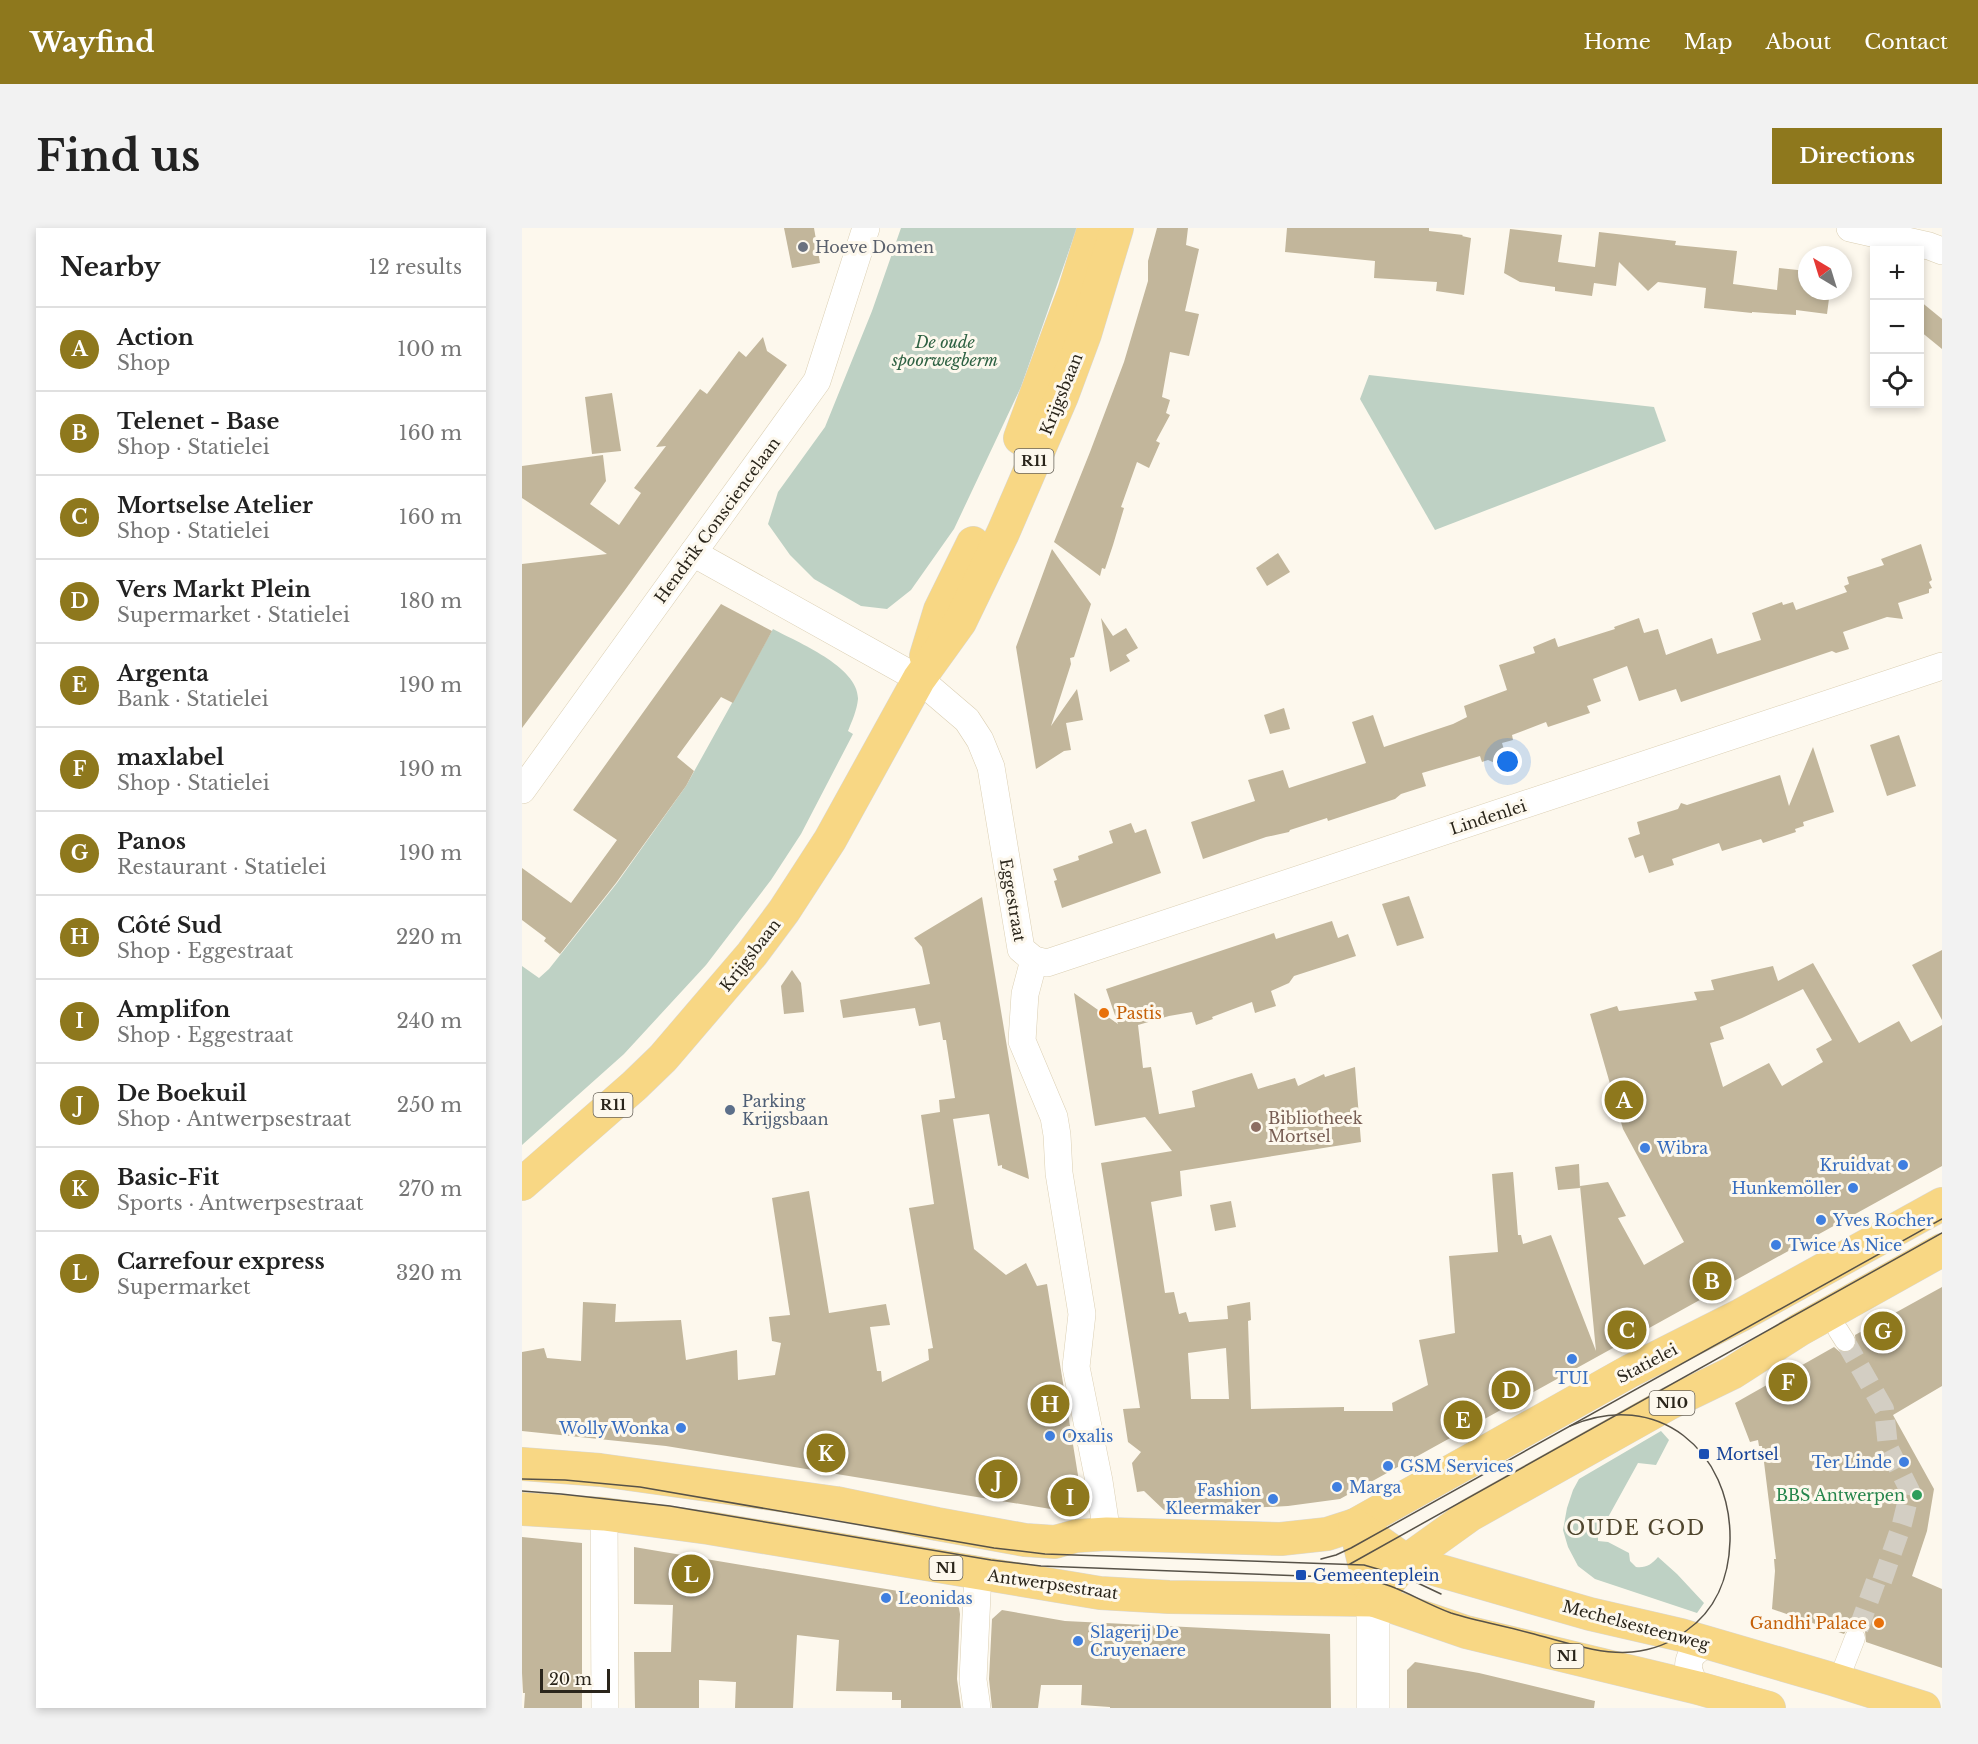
<!DOCTYPE html>
<meta charset="utf-8">
<style>
:root{--surface:#fff;--page:#f2f2f2;--text:#222;--muted:#767676;--line:#e0e0e0;--accent:#8e781d}
body{margin:0;font-family:"Libre Baskerville",serif;background:var(--page);color:var(--text)}
.controls{position:absolute;right:18px;top:18px;display:grid;overflow:hidden;border-radius:0px;box-shadow:0 3px 9px #0003}
.controls button{width:54px;height:54px;display:grid;place-items:center;padding:0;border:0;border-bottom:2px solid var(--line);background:var(--surface);color:var(--text);font:30px sans-serif}
.compass{position:absolute;left:1276px;top:18px;width:54px;height:54px;border-radius:50%;background:var(--surface);box-shadow:0 3px 9px #0003;rotate:322deg}
.scale{position:absolute;left:18px;bottom:15px;width:70px;box-sizing:border-box;padding-left:6px;border:3px solid #2a251b;border-top:0;font-size:16px;line-height:21px;white-space:nowrap;color:#2a251b;-webkit-text-stroke:4px #fdf8ed;paint-order:stroke}
.you{position:absolute;left:986px;top:534px;width:21px;height:21px;margin:-15px;border:4px solid #fff;border-radius:50%;background:#1a73e8;box-shadow:0 0 0 9px #1a73e833}
.badge{display:grid;place-items:center;width:39px;height:39px;border-radius:50%;background:var(--accent);color:#fff;font-size:20px;font-weight:700}
.pin{position:absolute;translate:-50% -50%;border:3px solid #fff;box-shadow:0 2px 6px #0006}
.list{margin:0;padding:0;list-style:none}
h2{display:flex;justify-content:space-between;align-items:center;height:78px;margin:0;padding:0 24px;font-size:26px}
h2 small{font-size:20px;font-weight:400;color:var(--muted)}
.list li{display:grid;grid-template-columns:39px 1fr auto;gap:18px;align-items:center;box-sizing:border-box;height:84px;padding:0 24px;border-top:2px solid var(--line)}
.list b{display:block;font-size:22px;white-space:nowrap}
.list p{margin:0;font-size:20px;white-space:nowrap;color:var(--muted)}
.list em{font-size:20px;font-style:normal;color:var(--muted)}
.icon{flex:none;width:33px;height:33px;fill:none;stroke:currentColor;stroke-width:2;stroke-linecap:round;stroke-linejoin:round}
.map{position:relative;flex:none;width:1420px;height:1480px;overflow:hidden;border-radius:0px}
header{display:flex;align-items:center;gap:36px;box-sizing:border-box;height:84px;padding:0 30px;background:var(--accent);color:#fff}
header strong{font-size:28px}
nav{display:flex;gap:33px;margin-inline-start:auto;font-size:21px}
.intro{display:flex;align-items:center;justify-content:space-between;box-sizing:border-box;height:144px;padding:0 36px}
h1{margin:0;font-size:42px}
.button{padding:15px 27px;border-radius:0px;background:var(--accent);color:#fff;font-size:21px;font-weight:700}
main{display:flex;gap:36px;padding:0 36px}
aside{flex:1;background:var(--surface);border-radius:0px;box-shadow:0 3px 9px #0003}
.map>svg:first-child{display:block}
.green{fill:#bed1c4}
.building{fill:#c2b69b;fill-rule:evenodd}
.lines{fill:none;stroke-linecap:round;stroke-linejoin:round}
.pedestrian-tunnel{stroke:#d3cec3;stroke-width:20;stroke-dasharray:20 10;stroke-linecap:butt}
.pedestrian-casing{stroke:#dbcfb3;stroke-width:21}
.minor-casing{stroke:#dbcfb3;stroke-width:28}
.tertiary-casing{stroke:#dbcfb3;stroke-width:34}
.primary-casing{stroke:#d9d8d6;stroke-width:34}
.pedestrian{stroke:#fff;stroke-width:20}
.minor{stroke:#fff;stroke-width:27}
.tertiary{stroke:#fff;stroke-width:33}
.primary{stroke:#f8d784;stroke-width:33}
.tram{stroke:#575248;stroke-width:1.5}
.worship-dot{fill:#6b7280;stroke:#fdf8ed;stroke-width:2}
.food-dot{fill:#e8710a;stroke:#fdf8ed;stroke-width:2}
.service-dot{fill:#5c6f8a;stroke:#fdf8ed;stroke-width:2}
.education-dot{fill:#8d6e63;stroke:#fdf8ed;stroke-width:2}
.shop-dot{fill:#3f7fe0;stroke:#fdf8ed;stroke-width:2}
.transit-dot{fill:#1a4fb4;stroke:#fdf8ed;stroke-width:2}
.leisure-dot{fill:#2e9e5b;stroke:#fdf8ed;stroke-width:2}
.labels{text-anchor:middle;stroke-width:6;stroke-linejoin:round;paint-order:stroke}
.shield{fill:#fdf8ed;stroke:#69645a;stroke-width:1.5}
.shield-label{font-size:15px;font-weight:bold;fill:#2a251b}
.worship-label{font-size:16px;fill:#5b616d;stroke:#fdf8ed;text-anchor:start}
.park-label{font-size:16px;font-style:italic;fill:#2f6243;stroke:#fdf8ed}
.street-label{font-size:16px;fill:#2a251b;stroke:#fdf8ed}
.food-label{font-size:16px;fill:#c56008;stroke:#fdf8ed;text-anchor:start}
.service-label{font-size:16px;fill:#4e5e75;stroke:#fdf8ed;text-anchor:start}
.education-label{font-size:16px;fill:#785e54;stroke:#fdf8ed;text-anchor:start}
.shop-label{font-size:16px;fill:#366cbe;stroke:#fdf8ed;text-anchor:start}
.transit-label{font-size:16px;fill:#164399;stroke:#fdf8ed;text-anchor:start}
.leisure-label{font-size:16px;fill:#27864d;stroke:#fdf8ed;text-anchor:end}
.quarter-label{font-size:20px;letter-spacing:1.5px;fill:#50462e;stroke:#fdf8ed}
</style>
<header>
<strong>Wayfind</strong>
<nav><a>Home</a><a>Map</a><a>About</a><a>Contact</a></nav>
</header>
<div class="intro"><h1>Find us</h1><a class="button">Directions</a></div>
<main>
<aside>
<h2>Nearby<small>12 results</small></h2>
<ul class="list">
<li><span class="badge">A</span><div><b>Action</b><p>Shop</p></div><em>100 m</em></li>
<li><span class="badge">B</span><div><b>Telenet - Base</b><p>Shop · Statielei</p></div><em>160 m</em></li>
<li><span class="badge">C</span><div><b>Mortselse Atelier</b><p>Shop · Statielei</p></div><em>160 m</em></li>
<li><span class="badge">D</span><div><b>Vers Markt Plein</b><p>Supermarket · Statielei</p></div><em>180 m</em></li>
<li><span class="badge">E</span><div><b>Argenta</b><p>Bank · Statielei</p></div><em>190 m</em></li>
<li><span class="badge">F</span><div><b>maxlabel</b><p>Shop · Statielei</p></div><em>190 m</em></li>
<li><span class="badge">G</span><div><b>Panos</b><p>Restaurant · Statielei</p></div><em>190 m</em></li>
<li><span class="badge">H</span><div><b>Côté Sud</b><p>Shop · Eggestraat</p></div><em>220 m</em></li>
<li><span class="badge">I</span><div><b>Amplifon</b><p>Shop · Eggestraat</p></div><em>240 m</em></li>
<li><span class="badge">J</span><div><b>De Boekuil</b><p>Shop · Antwerpsestraat</p></div><em>250 m</em></li>
<li><span class="badge">K</span><div><b>Basic-Fit</b><p>Sports · Antwerpsestraat</p></div><em>270 m</em></li>
<li><span class="badge">L</span><div><b>Carrefour express</b><p>Supermarket</p></div><em>320 m</em></li>
</ul>
</aside>
<div class="map">
<svg width="1420" height="1480" viewBox="0 0 1420 1480">
<rect width="100%" height="100%" fill="#fdf8ed"/>
<g class="green">
<polygon points="379,0 555,0 499,159 432,301 389,362 365,381 339,378 292,351 268,327 246,296 256,264 303,199 350,83"/>
<polygon points="847,147 1132,179 1144,213 913,302 838,171"/>
<path d="M251 401C275 414 337 439 336 471 335 482 330 493 326 503L331 506 279 606 249 652 184 737 102 826 0 917V738L17 750 27 741 95 655 164 558Z"/>
<path d="M1139 1203 1147 1212 1134 1237 1116 1235 1084 1293 1076 1295V1313L1086 1314 1107 1325 1108 1333 1114 1339C1124 1340 1129 1337 1136 1329L1155 1346 1182 1375 1175 1385 1073 1351 1056 1338 1046 1319 1041 1302 1045 1280 1051 1262 1057 1251Z"/>
</g>
<g class="building">
<polygon points="262,0 292,0 298,35 270,40"/>
<polygon points="635,0 666,0 664,17 677,21 663,83 677,86 667,128 648,124 640,169 648,172 644,185 648,187 634,213 638,215 627,240 615,234 599,279 602,280 591,317 583,341 580,340 578,348 532,314 568,224 602,134 626,53 626,33"/>
<polygon points="765,0 907,0 907,3 941,7 940,8 949,10 942,67 914,63 915,54 852,50 853,33 763,24"/>
<polygon points="988,1 1040,7 1036,34 1073,39 1077,4 1154,13 1153,17 1215,23 1211,56 1255,62 1257,40 1285,43 1285,63 1308,63 1305,86 1274,82 1274,87 1230,84 1230,85 1182,80 1184,60 1136,54 1126,63 1097,34 1094,58 1072,55 1070,68 1033,63 1033,59 998,54 982,45"/>
<polygon points="1398,73 1420,91 1420,121 1398,103"/>
<polygon points="241,109 245,123 265,137 103,362 0,500 0,336 85,326 0,270 0,238 81,227 84,253 68,276 97,297 119,265 112,260 144,218 134,219 178,161 185,166 217,123 224,129"/>
<polygon points="90,165 99,223 70,226 63,169"/>
<polygon points="1399,316 1410,352 1407,354 1410,360 1407,361 1407,365 1376,375 1381,391 1365,389 1321,404 1327,421 1314,425 1310,423 1159,474 1154,461 1117,473 1105,438 1071,451 1079,473 1065,478 1068,485 1026,499 1024,494 990,507 991,512 980,515 983,525 980,533 973,535 966,532 960,534 958,528 900,545 904,558 879,566 873,571 806,593 805,590 768,602 767,604 744,609 681,631 669,594 733,573 726,552 761,542 767,560 844,535 830,494 851,487 862,519 931,496 945,489 942,478 985,462 977,437 1013,425 1011,419 1033,410 1036,419 1093,401 1092,399 1117,390 1122,405 1136,401 1144,427 1190,410 1195,426 1239,412 1230,385 1260,374 1261,377 1271,374 1274,382 1325,364 1322,358 1327,356 1325,349 1362,337 1359,331"/>
<polygon points="530,321 569,376 552,429 548,430 549,436 529,498 555,461 561,492 544,495 549,522 542,523 514,541 494,419"/>
<polygon points="756,325 768,344 745,358 734,340"/>
<polygon points="199,376 250,403 211,475 199,469 155,529 172,543 164,558 94,655 38,726 22,713 24,710 0,692 0,640 49,675 95,612 51,582"/>
<polygon points="579,390 591,408 604,400 616,420 604,427 608,433 588,444"/>
<polygon points="762,480 768,501 748,506 742,487"/>
<polygon points="1377,507 1394,558 1365,568 1348,517"/>
<polygon points="1291,519 1312,584 1281,594 1282,598 1273,601 1274,604 1241,615 1239,611 1200,623 1197,615 1150,631 1152,637 1127,645 1121,627 1113,630 1106,610 1118,606 1115,594 1156,581 1159,575 1165,577 1258,547 1267,578"/>
<polygon points="609,595 613,605 624,601 639,645 540,680 532,653 535,652 531,641 557,632 556,628 591,615 587,603"/>
<polygon points="887,668 902,710 875,718 860,676"/>
<polygon points="460,669 507,951 480,940 480,937 476,938 467,886 431,891 452,1021 484,1047 504,1035 515,1058 525,1056 560,1272 547,1284 144,1218 0,1203 0,1124 22,1120 25,1130 59,1133 61,1074 94,1076 93,1094 159,1092 164,1132 215,1122 216,1152 253,1147 259,1115 250,1113 247,1089 268,1087 250,970 287,963 307,1085 364,1076 368,1097 348,1099 355,1143 359,1143 360,1154 407,1132 406,1121 411,1120 387,980 412,976 399,887 418,884 417,872 433,870 424,812 421,812 418,794 397,798 393,780 321,790 318,772 408,756 400,719 392,710"/>
<path d="M810 693 816 710 826 706 834 728 772 748 767 755 749 763 754 778 733 785 730 774 690 789 691 791 674 797 670 784 647 788 616 797 621 840 629 839 637 886 673 879 670 863 730 845 736 861 773 850 776 858 802 846 803 849 833 839 839 914 658 943 660 968 629 974 643 1065 652 1064 657 1086 664 1084 667 1094 706 1091 705 1078 728 1074 729 1092 726 1093 729 1181 822 1179V1183H871L870 1175 906 1157 897 1112 933 1105 927 1028 976 1024 970 946 991 944 996 1007H999L1001 1016 1029 1007 1074 1123 1058 958 1086 954 1104 988 1096 990 1122 1037 1162 1014 1101 901 1068 786 1095 778 1097 783 1175 772 1172 764 1192 762 1189 752 1251 738 1256 753 1291 735 1337 815 1377 793 1389 814 1420 797V938L818 1271 766 1278 644 1284 622 1263 615 1264 610 1235 619 1224 606 1214 601 1181 618 1180 579 935 650 923 623 889 573 898 552 765 596 796 584 761 752 705 754 711ZM1281 761 1310 812 1294 821 1301 834 1260 858 1247 835 1201 859 1188 815 1202 811 1198 799 1220 790ZM704 1120 707 1171H669L666 1125Z"/>
<polygon points="1420,722 1420,792 1390,737"/>
<polygon points="270,742 279,755 282,784 262,786 259,758"/>
<polygon points="1057,936 1058,960 1036,962 1033,939"/>
<polygon points="709,973 714,999 693,1003 688,977"/>
<polygon points="1420,1059 1420,1158 1371,1187 1412,1261 1405,1303 1390,1348 1420,1361 1420,1440 1344,1414 1343,1403 1337,1399 1326,1400 1322,1406 1250,1381 1253,1343 1252,1331 1254,1331 1240,1218 1237,1218 1236,1212 1228,1214 1213,1175 1312,1119 1318,1124 1329,1123 1334,1118 1333,1107"/>
<polygon points="0,1309 60,1315 60,1480 2,1480 3,1465 1,1465 0,1445"/>
<polygon points="112,1319 430,1372 437,1380 438,1386 435,1451 439,1480 379,1480 379,1472 370,1472 370,1464 314,1463 317,1412 275,1407 271,1480 213,1480 214,1454 177,1452 177,1480 113,1480 112,1424 149,1424 151,1377 112,1376"/>
<polygon points="480,1382 543,1393 808,1406 809,1480 588,1480 588,1479 559,1477 560,1457 519,1457 516,1480 470,1480 467,1451 470,1391"/>
<polygon points="893,1434 957,1445 1073,1473 1072,1480 885,1480 885,1442"/>
</g>
<g class="lines">
<polyline class="pedestrian-tunnel" points="1323,1113 1362,1181 1366,1219 1388,1263 1380,1296 1360,1353 1355,1350 1333,1410"/>
<defs>
<g id="pedestrian">
<polyline points="1316,1102 1323,1113"/>
<polyline points="1322,1438 1333,1410"/>
</g>
<g id="minor">
<polyline points="1328,0 1407,18 1420,23"/>
<polyline points="171,325 397,451 445,492 458,512 469,539 499,721 512,732"/>
<polyline points="0,562 295,153 344,0"/>
<polyline points="512,732 525,735 537,731 1420,438"/>
<polyline points="512,732 503,766 500,813 532,889 535,907 537,945 560,1086 554,1139 577,1253 585,1306"/>
<polyline points="82,1286 83,1480"/>
<path d="M1176 1460C1162 1441 1162 1425 1187 1416"/>
<polyline points="455,1480 451,1452 456,1345"/>
</g>
<polyline id="tertiary" points="851,1480 851,1372"/>
<g id="primary">
<polyline points="498,210 552,64 572,0"/>
<polyline points="404,428 418,382 451,315"/>
<polyline points="0,956 112,858 141,830 230,726 262,683 308,612 397,451 438,394 481,305 540,168 563,106 595,0"/>
<polyline points="0,1236 78,1242 314,1275 415,1296 503,1312 533,1314 554,1308 585,1306 759,1311 805,1306 833,1297 1108,1143 1219,1087 1420,976"/>
<polyline points="0,1281 82,1286 187,1300 578,1365 647,1369 851,1372 944,1404 1176,1460 1247,1480"/>
<polyline points="833,1297 884,1333 1068,1386 1159,1407 1310,1451 1402,1480"/>
<polyline points="833,1297 851,1372"/>
<polyline points="851,1372 884,1333 948,1287 1146,1176 1210,1145 1277,1102 1420,1022"/>
</g>
</defs>
<use href="#pedestrian" class="pedestrian-casing"/>
<use href="#minor" class="minor-casing"/>
<use href="#tertiary" class="tertiary-casing"/>
<use href="#primary" class="primary-casing"/>
<use href="#pedestrian" class="pedestrian"/>
<use href="#minor" class="minor"/>
<use href="#tertiary" class="tertiary"/>
<use href="#primary" class="primary"/>
<g class="tram">
<polyline points="0,1251 43,1252 118,1259 472,1320 523,1326 842,1337 883,1349 919,1366"/>
<path d="M0 1263 39 1266 148 1278 469 1332 519 1338 836 1350C874 1355 896 1373 929 1385 955 1393 982 1398 1008 1405 1040 1413 1077 1427 1110 1424 1130 1422 1149 1415 1164 1403 1194 1382 1207 1349 1208 1313 1210 1223 1135 1160 1048 1198"/>
<polyline points="799,1331 814,1327 829,1320 1420,991"/>
<polyline points="828,1336 1420,1005"/>
</g>
</g>
<circle class="worship-dot" cx="281" cy="19" r="6"/>
<g class="food-dot">
<circle cx="582" cy="785" r="6"/>
<circle cx="1357" cy="1395" r="6"/>
</g>
<circle class="service-dot" cx="208" cy="882" r="6"/>
<circle class="education-dot" cx="734" cy="899" r="6"/>
<g class="shop-dot">
<circle cx="1123" cy="920" r="6"/>
<circle cx="1381" cy="937" r="6"/>
<circle cx="1331" cy="960" r="6"/>
<circle cx="1299" cy="992" r="6"/>
<circle cx="1254" cy="1017" r="6"/>
<circle cx="1050" cy="1131" r="6"/>
<circle cx="159" cy="1200" r="6"/>
<circle cx="528" cy="1208" r="6"/>
<circle cx="1382" cy="1234" r="6"/>
<circle cx="866" cy="1238" r="6"/>
<circle cx="815" cy="1259" r="6"/>
<circle cx="751" cy="1271" r="6"/>
<circle cx="364" cy="1370" r="6"/>
<circle cx="556" cy="1413" r="6"/>
</g>
<g class="transit-dot">
<rect x="1176" y="1220" width="12" height="12" rx="3"/>
<rect x="773" y="1341" width="12" height="12" rx="3"/>
</g>
<circle class="leisure-dot" cx="1395" cy="1267" r="6"/>
<g class="labels">
<g class="shield">
<rect x="492.5" y="221" width="39" height="24" rx="4.5"/>
<rect x="71.5" y="865" width="39" height="24" rx="4.5"/>
<rect x="1127.5" y="1163" width="45" height="24" rx="4.5"/>
<rect x="407.5" y="1328" width="33" height="24" rx="4.5"/>
<rect x="1028.5" y="1416" width="33" height="24" rx="4.5"/>
</g>
<g class="shield-label">
<text x="512" y="238">R11</text>
<text x="91" y="882">R11</text>
<text x="1150" y="1180">N10</text>
<text x="424" y="1345">N1</text>
<text x="1045" y="1433">N1</text>
</g>
<g class="worship-label">
<text x="293" y="25">Hoeve Domen</text>
</g>
<g class="park-label">
<text x="423" y="120">De oude<tspan x="423" dy="18">spoorwegberm</tspan></text>
</g>
<g class="street-label">
<text transform="translate(539 166) rotate(-68)" y="6">Krijgsbaan</text>
<text transform="translate(195 292) rotate(-54)" y="6">Hendrik Consciencelaan</text>
<text transform="translate(966 589) rotate(-18)" y="6">Lindenlei</text>
<text transform="translate(491 672) rotate(80)" y="6">Eggestraat</text>
<text transform="translate(228 727) rotate(-52)" y="6">Krijgsbaan</text>
<text transform="translate(1125 1135) rotate(-28)" y="6">Statielei</text>
<text transform="translate(531 1356) rotate(8)" y="6">Antwerpsestraat</text>
<text transform="translate(1114 1397) rotate(15)" y="6">Mechelsesteenweg</text>
</g>
<g class="food-label">
<text x="594" y="791">Pastis</text>
<text x="1345" y="1401" text-anchor="end">Gandhi Palace</text>
</g>
<g class="service-label">
<text x="220" y="879">Parking<tspan x="220" dy="18">Krijgsbaan</tspan></text>
</g>
<g class="education-label">
<text x="746" y="896">Bibliotheek<tspan x="746" dy="18">Mortsel</tspan></text>
</g>
<g class="shop-label">
<text x="1135" y="926">Wibra</text>
<text x="1369" y="943" text-anchor="end">Kruidvat</text>
<text x="1319" y="966" text-anchor="end">Hunkemöller</text>
<text x="1311" y="998">Yves Rocher</text>
<text x="1266" y="1023">Twice As Nice</text>
<text x="1050" y="1156" text-anchor="middle">TUI</text>
<text x="147" y="1206" text-anchor="end">Wolly Wonka</text>
<text x="540" y="1214">Oxalis</text>
<text x="1370" y="1240" text-anchor="end">Ter Linde</text>
<text x="878" y="1244">GSM Services</text>
<text x="827" y="1265">Marga</text>
<text x="739" y="1268" text-anchor="end">Fashion<tspan x="739" dy="18">Kleermaker</tspan></text>
<text x="376" y="1376">Leonidas</text>
<text x="568" y="1410">Slagerij De<tspan x="568" dy="18">Cruyenaere</tspan></text>
</g>
<g class="transit-label">
<text x="1194" y="1232">Mortsel</text>
<text x="791" y="1353">Gemeenteplein</text>
</g>
<g class="leisure-label">
<text x="1383" y="1273">BBS Antwerpen</text>
</g>
<g class="quarter-label">
<text x="1114" y="1307">OUDE GOD</text>
</g>
</g>
</svg>
<div class="controls">
<button>+</button>
<button>−</button>
<button><svg class="icon" aria-label="locate" viewBox="0 0 24 24"><circle cx="12" cy="12" r="6"/><path d="M12 2v4M12 18v4M2 12h4M18 12h4"/></svg></button>
</div>
<svg class="compass" viewBox="-18 -18 36 36"><path d="M0-13l5 13h-10z" fill="#e53935"/><path d="M0 13l5-13h-10z" fill="#767676"/></svg>
<div class="scale">20 m</div>
<div class="you"></div>
<div class="pin badge" style="left:1102px;top:872px">A</div>
<div class="pin badge" style="left:1190px;top:1053px">B</div>
<div class="pin badge" style="left:1105px;top:1102px">C</div>
<div class="pin badge" style="left:989px;top:1162px">D</div>
<div class="pin badge" style="left:941px;top:1192px">E</div>
<div class="pin badge" style="left:1266px;top:1154px">F</div>
<div class="pin badge" style="left:1361px;top:1103px">G</div>
<div class="pin badge" style="left:528px;top:1176px">H</div>
<div class="pin badge" style="left:548px;top:1269px">I</div>
<div class="pin badge" style="left:476px;top:1251px">J</div>
<div class="pin badge" style="left:304px;top:1225px">K</div>
<div class="pin badge" style="left:169px;top:1346px">L</div>
</div>
</main>
